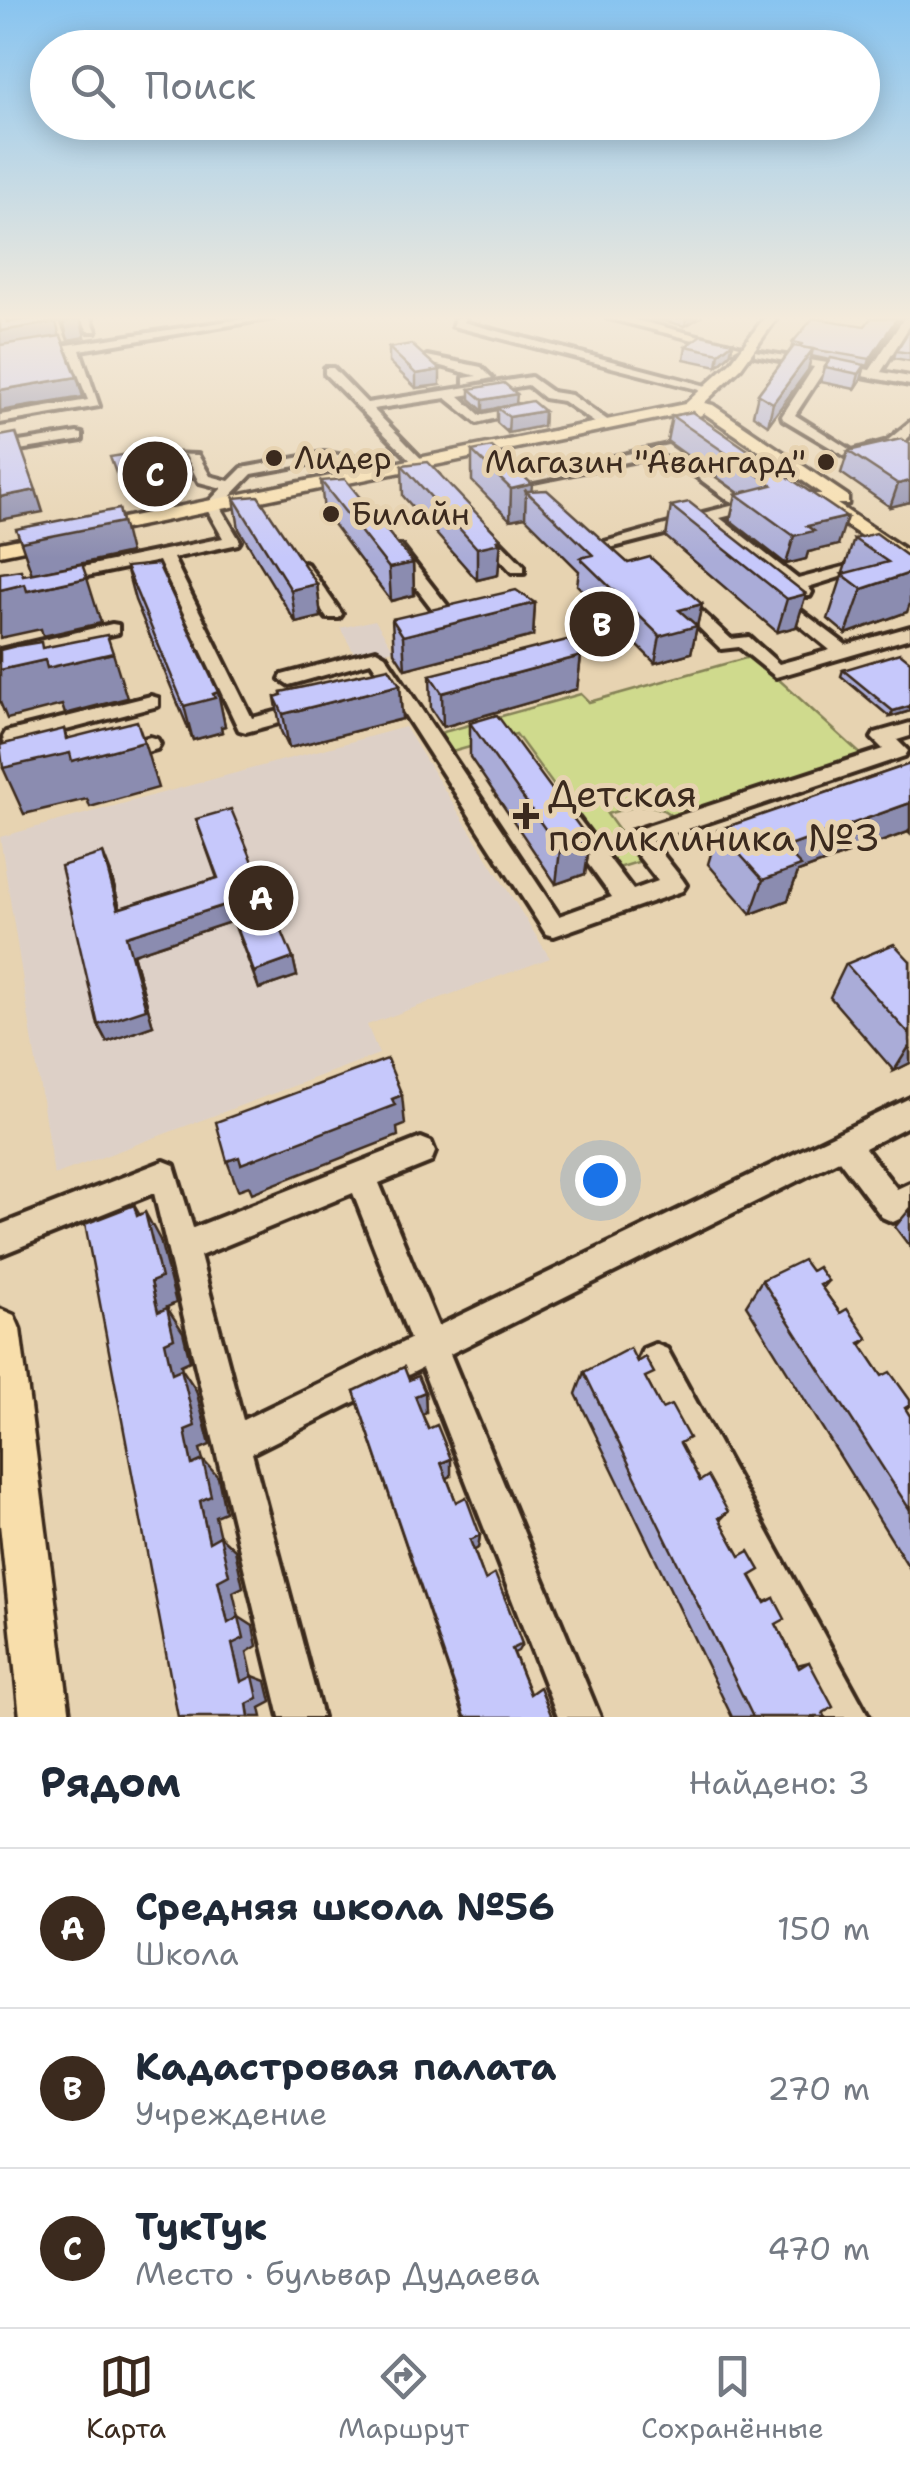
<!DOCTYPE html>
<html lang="ru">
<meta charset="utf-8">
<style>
:root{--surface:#fff;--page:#f6f6f7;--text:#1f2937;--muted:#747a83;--line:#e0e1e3;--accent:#3b2a1e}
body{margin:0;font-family:"Shantell Sans",sans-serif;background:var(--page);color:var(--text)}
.you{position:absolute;left:600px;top:1180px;width:35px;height:35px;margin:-25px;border:8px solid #fff;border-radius:50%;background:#1a73e8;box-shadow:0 0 0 15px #1a73e833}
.badge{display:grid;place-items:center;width:65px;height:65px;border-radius:50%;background:var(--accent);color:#fff;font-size:32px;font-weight:700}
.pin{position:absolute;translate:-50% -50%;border:5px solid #fff;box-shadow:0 2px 10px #0006}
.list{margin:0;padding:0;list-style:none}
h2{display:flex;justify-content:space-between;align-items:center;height:130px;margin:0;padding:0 40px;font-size:42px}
h2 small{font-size:32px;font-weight:400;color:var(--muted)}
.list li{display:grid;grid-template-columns:65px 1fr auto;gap:30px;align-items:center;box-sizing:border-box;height:160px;padding:0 40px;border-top:2px solid var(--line)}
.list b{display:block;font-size:38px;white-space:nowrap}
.list p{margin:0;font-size:32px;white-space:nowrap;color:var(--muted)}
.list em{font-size:32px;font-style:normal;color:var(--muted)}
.icon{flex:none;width:55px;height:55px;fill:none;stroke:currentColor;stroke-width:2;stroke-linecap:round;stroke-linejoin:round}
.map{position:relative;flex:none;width:910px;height:1717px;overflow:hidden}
.search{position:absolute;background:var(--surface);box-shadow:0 5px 25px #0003;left:30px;right:30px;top:30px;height:110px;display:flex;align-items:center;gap:25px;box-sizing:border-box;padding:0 35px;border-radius:55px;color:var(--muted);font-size:38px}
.sheet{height:610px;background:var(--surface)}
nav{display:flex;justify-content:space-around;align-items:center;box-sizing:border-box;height:140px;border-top:2px solid var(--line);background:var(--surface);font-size:28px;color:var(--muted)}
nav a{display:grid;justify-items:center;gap:5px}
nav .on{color:var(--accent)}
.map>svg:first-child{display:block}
.built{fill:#ddd0c7}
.green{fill:#cfda8d;stroke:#858256;stroke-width:2.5}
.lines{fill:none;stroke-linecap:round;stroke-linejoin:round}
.minor-casing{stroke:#3b2a1e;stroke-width:8}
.major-casing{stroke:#3b2a1e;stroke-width:7}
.minor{fill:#e7d3b1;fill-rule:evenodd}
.major{fill:#f8deab;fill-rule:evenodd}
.wall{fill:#aaacd8;stroke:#3b2a1e;stroke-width:2.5}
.shaded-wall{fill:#8b8cb0;stroke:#3b2a1e;stroke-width:2.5}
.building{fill:#c6c8fb;stroke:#3b2a1e;stroke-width:2.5}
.poi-dot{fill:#3b2a1e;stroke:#e7d3b1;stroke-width:4}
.labels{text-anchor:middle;stroke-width:10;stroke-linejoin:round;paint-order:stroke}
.far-poi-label{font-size:32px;fill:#3b2a1e;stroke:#e7d3b1;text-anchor:start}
.poi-label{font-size:38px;fill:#3b2a1e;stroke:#e7d3b1;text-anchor:start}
</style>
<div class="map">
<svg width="910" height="1717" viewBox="0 0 910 1717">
<rect width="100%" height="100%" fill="#e7d3b1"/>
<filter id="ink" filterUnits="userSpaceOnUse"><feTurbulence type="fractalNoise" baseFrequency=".01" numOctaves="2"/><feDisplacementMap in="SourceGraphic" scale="20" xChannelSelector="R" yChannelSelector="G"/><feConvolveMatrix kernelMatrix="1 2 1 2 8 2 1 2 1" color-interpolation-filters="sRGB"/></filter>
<g filter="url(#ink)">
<g class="built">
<polygon points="375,620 394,650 357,658 340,628"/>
<polygon points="405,727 550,958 367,1025 379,1054 54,1175 0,837"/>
</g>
<path class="green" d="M753 656 865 758 675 820C657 798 631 807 607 814L641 861 615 869 516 734 452 752 440 733 581 694 589 702Z"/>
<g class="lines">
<defs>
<g id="minor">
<polygon points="81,318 91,318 96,331 88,331"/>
<polygon points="249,318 273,318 80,350 99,406 0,423 0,415 88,400 69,351 0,361 0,355"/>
<polygon points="455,318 465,318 463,322 718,389 712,393 453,326"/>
<path d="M904 318H910V325L881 372 910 377V385L825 369 795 415 852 451 887 441 910 422V436C894 452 872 455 850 459L783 419 782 416 814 367 755 355V351L870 370Z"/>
<polygon points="427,356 481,367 492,378 464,384 464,378 477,376 423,361"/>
<polygon points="325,368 333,368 367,403 531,377 552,392 571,395 616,426 604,429 563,401 544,398 528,385 459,396 480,415 526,405 532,409 477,423 446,398 373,409 438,476 438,482 433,483 325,374"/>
<polygon points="77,433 82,434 82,440 0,453 0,445"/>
<polygon points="668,445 752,504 752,510 720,518 798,579 870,560 878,565 808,587 812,592 810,596 798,596 703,519 703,513 735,505 666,454 509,486 502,482"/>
<polygon points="324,453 401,464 408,468 401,472 324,461 252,474 220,507 240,541 238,544 173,558 252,718 306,704 313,706 316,710 313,714 246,732 239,730 159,561 58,582 50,577 58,572 223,538 205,506 222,488 199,482 189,463 165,465 162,454 198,455 210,476 229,481 242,468"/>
<polygon points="687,519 698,526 698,532 684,529 594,552 586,547"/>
<polygon points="477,528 487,528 524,566 524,572 512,572 477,534"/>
<polygon points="389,546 401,546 460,622 465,623 465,631 450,632 389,552"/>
<polygon points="301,562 307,564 342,614 339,618 327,618 324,614 293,567"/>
<polygon points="776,592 846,645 910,627 910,638 776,677 739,647 721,649 671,600 673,596 685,596 731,639 749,637 779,664 830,650 770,601 770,593"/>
<polygon points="112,624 118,625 118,633 0,660 0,650"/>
<polygon points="376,650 385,655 559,916 612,897 562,828 559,823 562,818 578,818 633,890 658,881 629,844 626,838 629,832 883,749 872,738 875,733 910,723 910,736 897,740 908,751 905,756 652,841 682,879 686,885 682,891 554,936 546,934 371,662 289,685 280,679 282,675"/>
<polygon points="151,696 158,698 158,706 24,741 30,770 20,777 10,770 3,737 6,732"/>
<polygon points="150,737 157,739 160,744 157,749 115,761 105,754 108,749"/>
<path d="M910 1098V1125L865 1148 897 1189 910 1183V1214L893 1222 882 1217 839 1160 450 1354 600 1717H558L422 1368 252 1453 322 1717H280L154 1193 0 1255V1225L164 1161 174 1165 193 1228 421 1138 431 1142 435 1152 431 1162 379 1183 438 1326ZM353 1193 410 1339 243 1420 200 1256Z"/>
<polygon points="655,1344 667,1349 869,1717 826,1717 643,1373 638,1361 643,1349"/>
</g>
<g id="major">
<polygon points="607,318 628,318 740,346 733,350"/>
<polygon points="764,318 777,318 741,368 704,403 713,405 848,496 848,504 837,504 910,553 910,568 810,502 810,494 822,494 704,413 695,419 686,413 0,555 0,543 685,404 731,362"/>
<polygon points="0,1309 14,1315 20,1329 70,1717 20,1717 0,1524"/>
</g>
</defs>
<use href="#minor" class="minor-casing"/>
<use href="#major" class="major-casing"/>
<use href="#minor" class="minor"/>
<use href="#major" class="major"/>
</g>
<g class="wall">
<polygon points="59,318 80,318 85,337 68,340"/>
<polygon points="651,318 699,318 685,326"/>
<polygon points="871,318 900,318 868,366 865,365 861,380 855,389 821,382 825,367 830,360 811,356 808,370 768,425 753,415 758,394 791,349 793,342 865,326"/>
<polygon points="910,329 910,361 894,358 896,351"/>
<polygon points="733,342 730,354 717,366 684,359 686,346"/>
<polygon points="389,348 440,385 416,388 389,362"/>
<polygon points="470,389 544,411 543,426 508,433 497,423 497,408 483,411 470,399"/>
<polygon points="692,412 838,545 808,552 806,559 786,564 730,520 736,494 739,493 667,441 672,416"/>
<polygon points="901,439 910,502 890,507 841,473 848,451"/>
<polygon points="472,451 532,491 628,563 702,604 691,653 655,663 577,585 579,571 525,517 510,520 472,481"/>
<polygon points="402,465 501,539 498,575 477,580 403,496"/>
<polygon points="321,481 413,563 414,595 391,601 324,512"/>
<polygon points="234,498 317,584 321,617 296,623 239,529"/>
<polygon points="671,506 806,594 796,627 777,632 666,537"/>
<polygon points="854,539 910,558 907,612 846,634 828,619"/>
<polygon points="126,567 218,692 225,726 221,727 222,732 193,740 135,600"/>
<polygon points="535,603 533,636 405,669 394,652 392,619"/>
<polygon points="581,656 577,689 443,727 431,709 430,675"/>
<polygon points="910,661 910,711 890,717 841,676 843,670"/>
<polygon points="400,685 402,719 289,748 281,731 275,697 281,695 281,692"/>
<polygon points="470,723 590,841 585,874 556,884 470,757"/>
<polygon points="910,764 910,834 908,832 798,872 788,900 751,914 708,864 718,830"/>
<polygon points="196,819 293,958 297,976 259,989 233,921 133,954 153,1026 107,1042 110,871 120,908 217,878"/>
<polygon points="910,961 910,1063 894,1071 830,997 846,964"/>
<polygon points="910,1209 910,1247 895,1227"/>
<polygon points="811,1271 828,1281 822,1288 840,1313 868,1339 861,1345 882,1376 910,1406 905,1409 910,1416 910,1569 746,1305 762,1280"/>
<polygon points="584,1372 648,1383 700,1481 728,1512 720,1520 765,1602 774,1598 776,1624 797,1665 809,1662 825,1717 732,1717 576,1394"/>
<polygon points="409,1380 425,1392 426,1412 422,1414 451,1476 447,1478 456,1502 480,1535 478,1548 474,1550 485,1580 522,1644 518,1651 514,1653 530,1694 552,1717 464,1717 354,1391"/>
</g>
<g class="shaded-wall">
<polygon points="80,318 85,337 68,340 63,321"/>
<polygon points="688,318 699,318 685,326 686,319"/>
<polygon points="897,318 900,318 868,366 870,359"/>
<polygon points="56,322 61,342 0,352 0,331"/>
<polygon points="733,342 730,354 717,366 719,353"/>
<polygon points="813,349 808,370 768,425 773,403"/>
<polygon points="865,365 861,380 855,389 859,374"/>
<polygon points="440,370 440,385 416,388 416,374"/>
<polygon points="77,377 83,397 0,411 0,390"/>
<polygon points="517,394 516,404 483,411 483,400"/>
<polygon points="544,411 543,426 508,433 509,417"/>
<polygon points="191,468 193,479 122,492 119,481"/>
<polygon points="910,481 910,502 890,507 898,484"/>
<polygon points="532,484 531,496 526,491 525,517 510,520 511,489"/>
<polygon points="36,490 43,512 0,520 0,497"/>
<polygon points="119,509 130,553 32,574 21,542"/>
<polygon points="847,517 838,545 808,552 806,559 786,564 794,536 807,526"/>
<polygon points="501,539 498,575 477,580 477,548"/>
<polygon points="413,563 414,595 391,601 389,568"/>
<polygon points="910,573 910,604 907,612 846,634 862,589"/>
<polygon points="87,578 101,623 43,636 41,629 0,638 0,590 25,584 29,591"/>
<polygon points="317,584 321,617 296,623 291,590"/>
<polygon points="806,594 796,627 777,632 787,599"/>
<polygon points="535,603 533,636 405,669 403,636"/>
<polygon points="702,604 691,653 655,663 660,636 679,610"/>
<polygon points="113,653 127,698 65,714 62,705 7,719 0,702 0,670 45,660 50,667"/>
<polygon points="581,656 577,689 443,727 442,693"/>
<polygon points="400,685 402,719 289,748 283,714"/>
<polygon points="218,692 225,726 221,727 222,732 193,740 184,706"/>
<polygon points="910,706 910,711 890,717 893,711"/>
<polygon points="64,729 75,760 144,742 158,788 90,807 87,799 24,814 3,768"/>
<polygon points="910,803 910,828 908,832 798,872 788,900 751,914 763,880 784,848"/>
<polygon points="590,841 585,874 556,884 560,850"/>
<polygon points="103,853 110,871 125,927 118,909"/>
<polygon points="228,904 233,921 133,954 153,1026 107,1042 98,1025 126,936"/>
<polygon points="293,958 297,976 259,989 254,972"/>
<polygon points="910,1045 910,1063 894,1071"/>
<polygon points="402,1095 405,1125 397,1128 398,1136 252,1193 249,1186 238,1190 227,1161"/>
<polygon points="134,1205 149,1231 145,1212 160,1240 176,1303 167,1307 168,1309 183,1332 190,1361 181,1365 182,1369 196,1390 210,1445 200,1449 203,1460 218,1477 225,1512 215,1516 224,1555 209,1542"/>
<polygon points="425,1392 426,1412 418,1417 415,1396"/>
<polygon points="451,1459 451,1476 442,1481 441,1463"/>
<polygon points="480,1535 478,1548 470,1553 470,1540"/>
<polygon points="220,1536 235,1550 243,1587 233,1592 242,1631 228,1623 218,1581"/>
<polygon points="239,1617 253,1626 257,1646 247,1652 255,1687 241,1682 232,1644"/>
<polygon points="253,1676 266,1681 271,1702 260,1708 262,1717 249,1717 247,1704"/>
</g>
<g class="building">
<polygon points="0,318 6,318 7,322 39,318 53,318 56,322 0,331"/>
<polygon points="62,318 80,318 63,321"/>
<polygon points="813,318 865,326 871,318 897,318 870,359 799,347 802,344 793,342"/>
<polygon points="910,329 910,353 896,351"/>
<polygon points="701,335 733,342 719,353 686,346"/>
<polygon points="61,336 77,377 0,390 0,345"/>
<polygon points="411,344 440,370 416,374 389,348"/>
<polygon points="794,346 813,349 773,403 758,394"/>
<polygon points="831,358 865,365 859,374 825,367"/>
<polygon points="504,383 517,394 483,400 470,389"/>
<polygon points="532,401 544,411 509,417 497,408"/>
<polygon points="692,412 847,517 807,526 814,531 794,536 736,494 772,485 672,416"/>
<polygon points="16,433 36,490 0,497 0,436"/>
<polygon points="901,439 910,444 910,481 898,484 848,451"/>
<polygon points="492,447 532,484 511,489 472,451"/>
<polygon points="154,450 158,459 185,456 191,468 119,481 110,457"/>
<polygon points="428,462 501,539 497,540 500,543 477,548 402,465"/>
<polygon points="345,479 413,563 389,568 321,481"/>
<polygon points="547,490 628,563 650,557 702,604 679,610 697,626 660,636 580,558 593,555 526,491"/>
<polygon points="258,496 317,584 291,590 234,498"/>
<polygon points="689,502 806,594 787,599 671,506"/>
<polygon points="119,509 122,522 21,542 16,529"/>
<polygon points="876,533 910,558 910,573 862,589 842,574 888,562 854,539"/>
<polygon points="82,564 87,578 27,591 25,584 0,590 0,573 21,570 23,575"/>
<polygon points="158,564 218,692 213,694 215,698 184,706 126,567"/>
<polygon points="516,590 535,603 403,636 392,619"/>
<polygon points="107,635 113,653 47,668 45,660 0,670 0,650 16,646 41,642 42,648"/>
<polygon points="567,640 581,656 442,693 430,675"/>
<polygon points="900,653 910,661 910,706 893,711 843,670"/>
<polygon points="389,668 400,685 283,714 275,697 282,695 281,692"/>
<polygon points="497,715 590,841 560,850 470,723"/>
<polygon points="137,721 144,742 72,761 70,753 3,768 0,745 64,729 66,739"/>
<polygon points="910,764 910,803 784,848 801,866 763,880 718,830"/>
<polygon points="231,809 293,958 254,972 228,904 126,936 146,1009 98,1025 61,866 103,853 118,909 218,878 196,819"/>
<polygon points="894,944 910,961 910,1035 846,964"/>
<polygon points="387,1059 402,1095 392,1099 395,1105 241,1164 239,1157 227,1161 216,1122"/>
<polygon points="134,1205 137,1216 145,1212 161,1278 151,1282 158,1312 167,1308 174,1338 165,1342 172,1373 181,1369 185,1384 195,1426 185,1430 192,1465 203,1460 211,1496 200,1501 209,1542 220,1536 229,1575 218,1581 228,1623 239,1617 244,1638 232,1644 241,1682 253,1676 258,1698 247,1704 249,1717 178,1717 85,1224"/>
<polygon points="803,1260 811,1271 818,1267 828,1281 820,1285 840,1313 847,1309 868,1339 860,1343 882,1376 890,1372 910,1400 910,1405 905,1408 910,1416 910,1510 762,1280"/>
<polygon points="630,1348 637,1362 645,1357 654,1373 645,1377 662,1409 671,1405 689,1438 680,1443 700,1481 708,1476 728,1512 719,1518 740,1556 749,1551 760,1570 750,1576 765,1603 774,1598 785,1619 776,1624 799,1668 809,1662 833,1707 823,1713 825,1717 753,1717 584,1372"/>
<polygon points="404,1367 409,1380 418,1376 425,1392 415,1396 428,1429 437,1425 451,1459 441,1463 456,1502 466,1497 480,1535 470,1540 485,1580 495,1574 508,1606 522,1644 512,1649 530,1694 540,1687 552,1717 465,1717 354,1391"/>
</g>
</g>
<linearGradient id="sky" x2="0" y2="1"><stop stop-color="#88c4f0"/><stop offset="0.57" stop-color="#f4ebdc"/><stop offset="1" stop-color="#f4ebdc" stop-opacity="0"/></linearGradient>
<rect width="910" height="558" fill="url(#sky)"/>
<g class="poi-dot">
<circle cx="274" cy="458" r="10"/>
<circle cx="826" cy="462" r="10"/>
<circle cx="331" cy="514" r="10"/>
<path d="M521 801h10v10h10v10h-10v10h-10v-10h-10v-10h10z"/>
</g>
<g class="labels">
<g class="far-poi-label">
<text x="294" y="469">Лидер</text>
<text x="806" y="473" text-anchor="end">Магазин "Авангард"</text>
<text x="351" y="525">Билайн</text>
</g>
<g class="poi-label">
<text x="548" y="807">Детская<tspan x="548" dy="44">поликлиника №3</tspan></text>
</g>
</g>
</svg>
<div class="you"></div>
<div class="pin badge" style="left:261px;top:898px">A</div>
<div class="pin badge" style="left:602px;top:624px">B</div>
<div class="pin badge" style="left:155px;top:474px">C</div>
<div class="search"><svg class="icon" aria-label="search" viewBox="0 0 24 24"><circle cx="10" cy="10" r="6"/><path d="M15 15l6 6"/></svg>Поиск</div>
</div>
<section class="sheet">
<h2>Рядом<small>Найдено: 3</small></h2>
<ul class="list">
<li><span class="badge">A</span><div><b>Средняя школа №56</b><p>Школа</p></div><em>150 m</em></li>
<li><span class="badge">B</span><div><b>Кадастровая палата</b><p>Учреждение</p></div><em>270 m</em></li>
<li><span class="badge">C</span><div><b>ТукТук</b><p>Место · бульвар Дудаева</p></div><em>470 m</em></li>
</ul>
</section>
<nav>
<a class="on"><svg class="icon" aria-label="map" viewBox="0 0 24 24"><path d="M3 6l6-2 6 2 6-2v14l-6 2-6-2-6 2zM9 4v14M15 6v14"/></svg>Карта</a>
<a><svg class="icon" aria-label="directions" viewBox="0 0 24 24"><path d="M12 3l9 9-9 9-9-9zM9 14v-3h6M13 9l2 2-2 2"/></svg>Маршрут</a>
<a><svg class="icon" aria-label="saved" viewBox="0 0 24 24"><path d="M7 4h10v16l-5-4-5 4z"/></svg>Сохранённые</a>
</nav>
